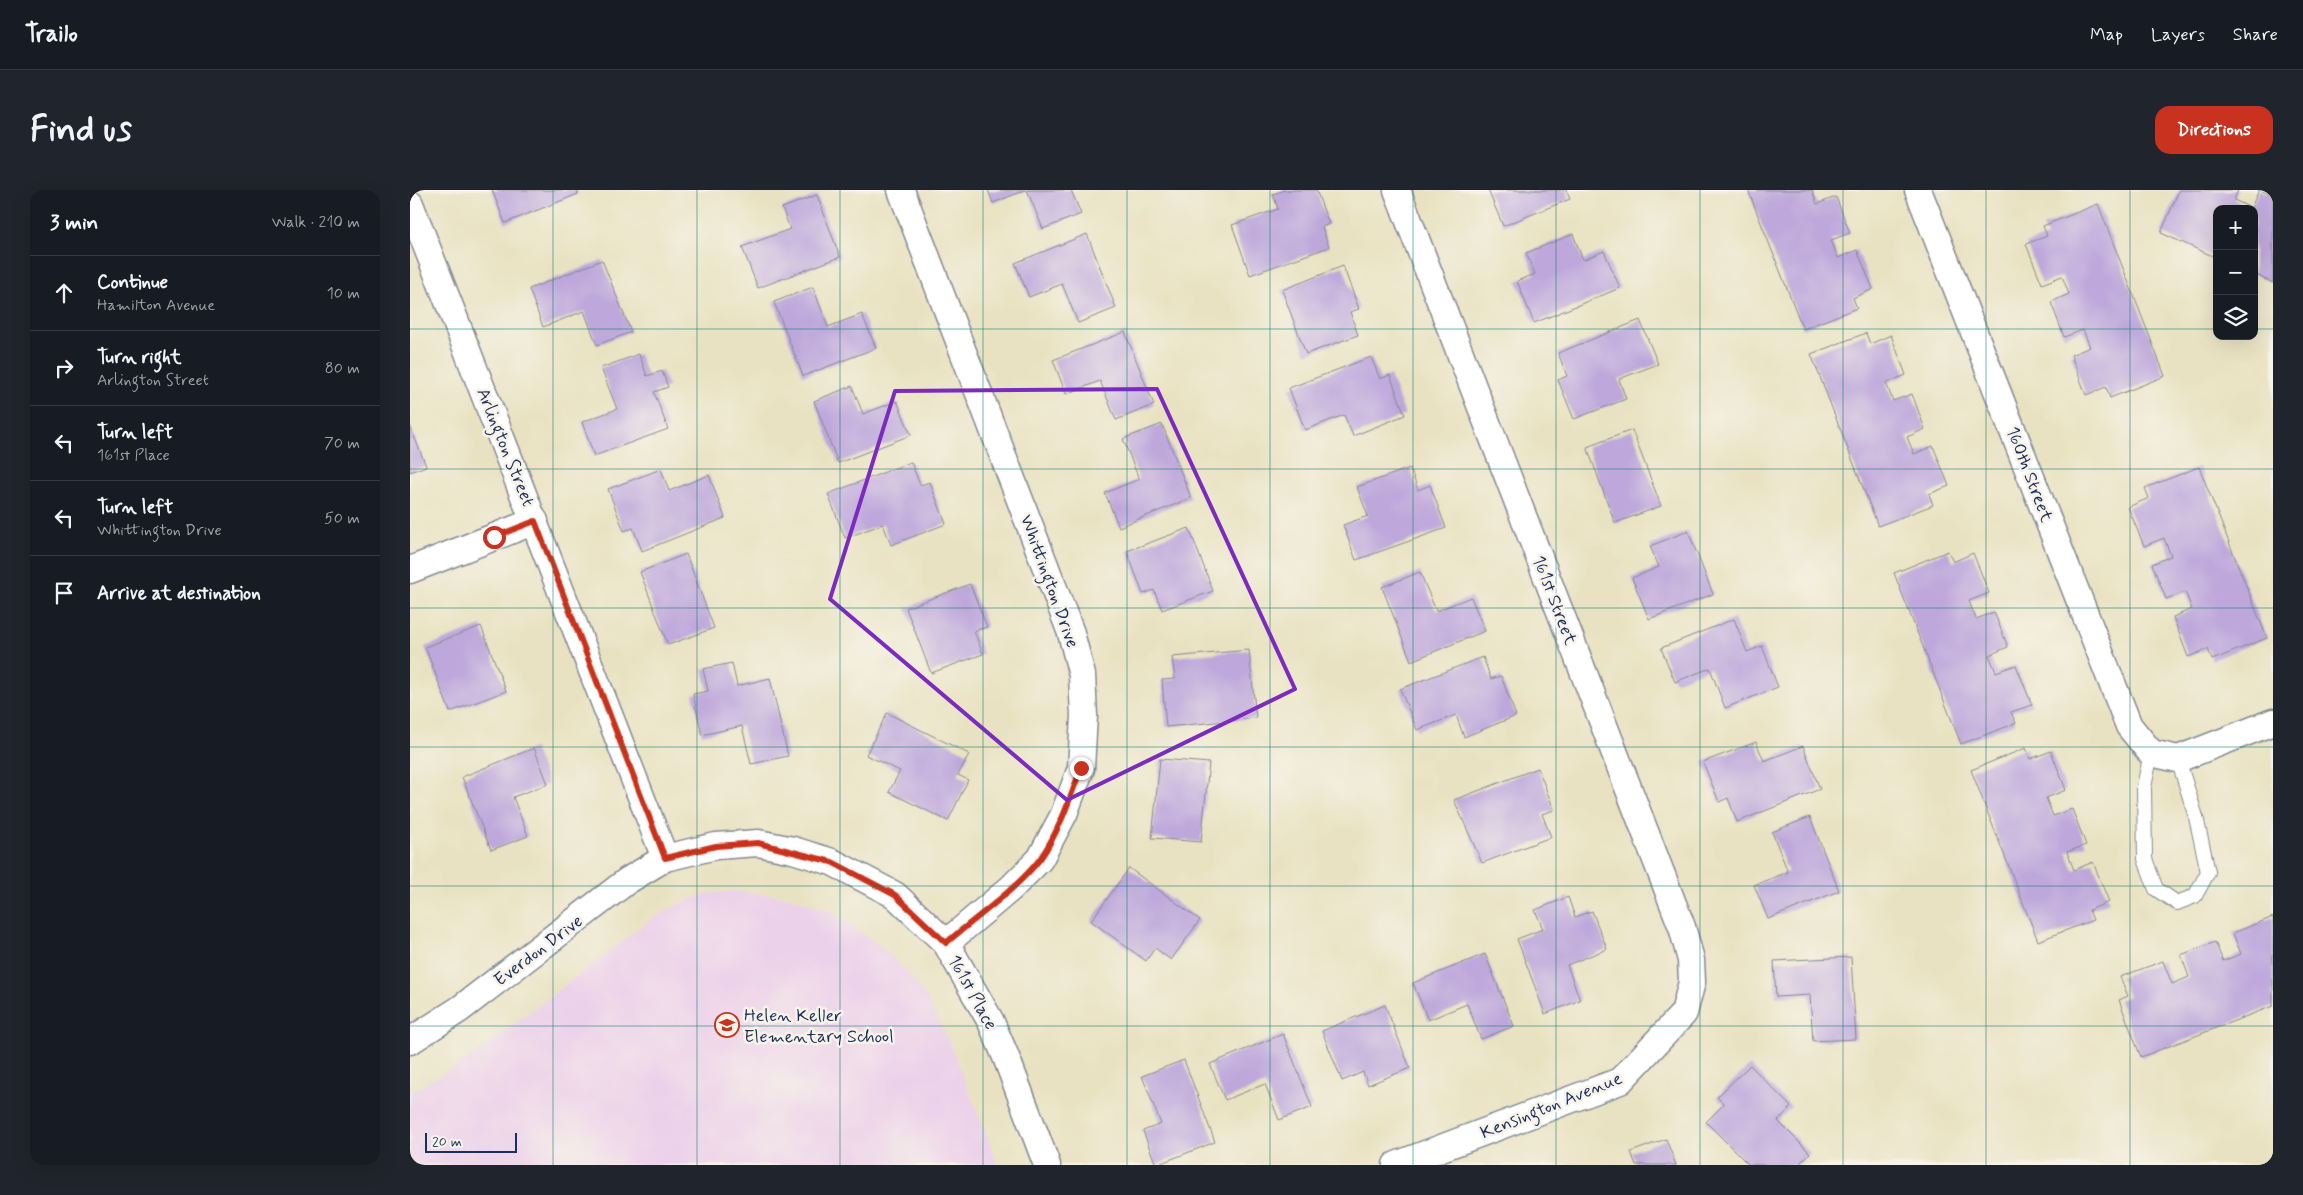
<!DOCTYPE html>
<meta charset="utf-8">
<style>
:root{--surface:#171b24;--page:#20242c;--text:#f1f3f6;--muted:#9ea1a6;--line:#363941;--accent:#c8321e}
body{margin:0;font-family:Mynerve,sans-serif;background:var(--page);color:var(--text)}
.controls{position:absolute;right:15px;top:15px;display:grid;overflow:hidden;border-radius:10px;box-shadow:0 5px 20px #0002}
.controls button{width:45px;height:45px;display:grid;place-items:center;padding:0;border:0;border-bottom:1px solid var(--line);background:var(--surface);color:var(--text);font:25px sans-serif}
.scale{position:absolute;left:15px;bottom:12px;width:92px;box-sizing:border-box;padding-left:5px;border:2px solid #1b2f5e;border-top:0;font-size:14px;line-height:18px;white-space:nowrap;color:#1b2f5e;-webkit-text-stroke:4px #f7f3e8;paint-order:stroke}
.stop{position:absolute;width:15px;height:15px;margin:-11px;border:4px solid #c8321e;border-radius:50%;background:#fff}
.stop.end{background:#c8321e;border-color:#fff;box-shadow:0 1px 5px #0008}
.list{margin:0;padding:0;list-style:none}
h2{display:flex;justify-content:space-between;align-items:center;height:65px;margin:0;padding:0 20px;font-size:21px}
h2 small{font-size:16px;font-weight:400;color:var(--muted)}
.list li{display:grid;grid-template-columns:32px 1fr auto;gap:15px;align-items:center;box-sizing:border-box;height:75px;padding:0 20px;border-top:1px solid var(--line)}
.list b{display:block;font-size:19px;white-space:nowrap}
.list p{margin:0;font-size:16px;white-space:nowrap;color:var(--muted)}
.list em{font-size:16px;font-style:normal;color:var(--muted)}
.icon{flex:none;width:28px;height:28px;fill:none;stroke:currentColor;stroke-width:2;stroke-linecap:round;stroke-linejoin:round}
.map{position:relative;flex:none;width:1863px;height:975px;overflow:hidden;border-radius:15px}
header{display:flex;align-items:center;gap:30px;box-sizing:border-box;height:70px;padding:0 25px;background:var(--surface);border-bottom:1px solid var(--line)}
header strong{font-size:24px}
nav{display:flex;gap:28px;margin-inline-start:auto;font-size:18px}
.intro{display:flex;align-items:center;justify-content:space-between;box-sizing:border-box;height:120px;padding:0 30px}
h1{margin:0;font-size:35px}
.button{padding:12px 22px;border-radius:15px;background:var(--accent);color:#fff;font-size:18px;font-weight:700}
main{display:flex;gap:30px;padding:0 30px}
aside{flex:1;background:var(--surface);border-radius:15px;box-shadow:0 5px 20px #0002}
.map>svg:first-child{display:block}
.built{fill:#ecd1ea}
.building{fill:#bea7db}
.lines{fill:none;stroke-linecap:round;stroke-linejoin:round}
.lane-casing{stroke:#828890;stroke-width:16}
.street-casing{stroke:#828890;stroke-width:29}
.lane{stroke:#fff;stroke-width:14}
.street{stroke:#fff;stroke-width:26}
.route{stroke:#c8321e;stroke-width:6}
.marked{fill:none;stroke:#7b2cbf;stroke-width:4;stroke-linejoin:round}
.grid{fill:none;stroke:#0f766e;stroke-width:1;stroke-opacity:0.55}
.labels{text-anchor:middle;stroke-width:5;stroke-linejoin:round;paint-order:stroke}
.street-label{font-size:18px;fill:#1b2f5e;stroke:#f7f3e8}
.poi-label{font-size:18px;fill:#1b2f5e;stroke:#f7f3e8;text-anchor:start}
</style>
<header>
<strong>Trailo</strong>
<nav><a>Map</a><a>Layers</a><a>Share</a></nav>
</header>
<div class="intro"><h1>Find us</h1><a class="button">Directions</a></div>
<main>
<aside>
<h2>3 min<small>Walk · 210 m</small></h2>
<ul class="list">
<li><svg class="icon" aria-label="ahead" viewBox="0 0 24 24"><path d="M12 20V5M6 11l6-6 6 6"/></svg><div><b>Continue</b><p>Hamilton Avenue</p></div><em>10 m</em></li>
<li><svg class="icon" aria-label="right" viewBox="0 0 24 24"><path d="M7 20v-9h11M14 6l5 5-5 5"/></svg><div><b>Turn right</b><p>Arlington Street</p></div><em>80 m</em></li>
<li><svg class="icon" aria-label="left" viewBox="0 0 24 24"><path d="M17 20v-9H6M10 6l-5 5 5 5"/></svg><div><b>Turn left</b><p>161st Place</p></div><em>70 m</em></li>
<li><svg class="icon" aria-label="left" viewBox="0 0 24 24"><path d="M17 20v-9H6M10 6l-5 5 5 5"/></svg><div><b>Turn left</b><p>Whittington Drive</p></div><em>50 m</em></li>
<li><svg class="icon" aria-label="arrive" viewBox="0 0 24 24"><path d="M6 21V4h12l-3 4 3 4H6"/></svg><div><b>Arrive at destination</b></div></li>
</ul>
</aside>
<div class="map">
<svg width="1863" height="975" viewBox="0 0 1863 975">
<rect width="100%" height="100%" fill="#f7f3e8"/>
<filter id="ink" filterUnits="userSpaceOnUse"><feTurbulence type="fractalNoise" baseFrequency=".02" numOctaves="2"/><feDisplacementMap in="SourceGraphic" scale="10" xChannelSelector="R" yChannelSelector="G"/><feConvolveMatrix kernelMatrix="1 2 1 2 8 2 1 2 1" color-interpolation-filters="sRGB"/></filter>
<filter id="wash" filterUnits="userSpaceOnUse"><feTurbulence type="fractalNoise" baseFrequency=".0096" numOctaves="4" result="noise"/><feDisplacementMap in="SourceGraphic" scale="20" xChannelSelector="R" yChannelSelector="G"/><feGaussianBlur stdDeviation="1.12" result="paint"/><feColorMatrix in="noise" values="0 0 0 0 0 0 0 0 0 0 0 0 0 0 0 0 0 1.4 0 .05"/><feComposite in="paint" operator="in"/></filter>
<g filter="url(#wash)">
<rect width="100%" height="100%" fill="#e9e2c2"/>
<polygon class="built" points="321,701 379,707 421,721 474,759 498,783 516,807 540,853 588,975 0,975 0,903 59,869 243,728 263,717 295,704"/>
<g id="blocks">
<g class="building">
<polygon points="82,0 167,0 168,4 95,33"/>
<polygon points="578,0 616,0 583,13"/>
<polygon points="617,0 661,0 671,24 633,39"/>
<polygon points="874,0 906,0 919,34 912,37 919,57 840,85 822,35 868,19 863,4"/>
<polygon points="1078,0 1156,0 1160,9 1093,36"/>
<polygon points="1338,0 1402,0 1407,14 1426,7 1440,43 1421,50 1428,68 1447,60 1463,99 1443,108 1447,118 1393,139"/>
<polygon points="1769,0 1828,0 1824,10 1841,18 1849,0 1863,5 1863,93 1844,84 1844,19 1807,19 1807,68 1751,43"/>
<polygon points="407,5 430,67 348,98 332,57 380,39 372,18"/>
<polygon points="1688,14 1755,186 1700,208 1696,197 1676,205 1661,165 1680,157 1673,140 1654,147 1641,112 1659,104 1652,86 1632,94 1616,54 1637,46 1633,36"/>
<polygon points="677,44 706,118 668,133 652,94 619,107 605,73"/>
<polygon points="1163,44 1173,70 1194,61 1210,98 1124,133 1107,91 1125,84 1116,63"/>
<polygon points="192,70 221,142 187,155 174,121 133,137 119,99"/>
<polygon points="933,76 949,119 940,122 948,145 896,164 872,100"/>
<polygon points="403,97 418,137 452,124 466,158 393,186 364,112"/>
<polygon points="1230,130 1248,174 1209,189 1216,209 1164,229 1148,190 1157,186 1148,163"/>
<polygon points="715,142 744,215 706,230 690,191 656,204 643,170"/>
<polygon points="1456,143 1460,154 1481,145 1496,185 1476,193 1483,211 1502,204 1515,239 1497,247 1504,264 1523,256 1539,296 1519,304 1523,315 1468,336 1401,164"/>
<polygon points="229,164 237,186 252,181 258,197 244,202 258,239 184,266 172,232 207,219 191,178"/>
<polygon points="961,167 970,189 980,185 995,225 943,246 934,225 895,240 879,198"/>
<polygon points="442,196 453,224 487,211 501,245 428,273 404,211"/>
<polygon points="752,234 781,308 709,337 695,303 729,289 713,249"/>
<polygon points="0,236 16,276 0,282"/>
<polygon points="1222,240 1251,316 1205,333 1177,257"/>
<polygon points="501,272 510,295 520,292 536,334 481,355 473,334 435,348 418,304"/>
<polygon points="1789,277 1857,448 1802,470 1798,459 1778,467 1763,427 1782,419 1775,402 1756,409 1742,374 1761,366 1754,348 1734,356 1718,317 1739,308 1735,298"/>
<polygon points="1000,278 1008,300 1020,295 1036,338 946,370 933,335 958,326 947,297"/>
<polygon points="251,279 259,301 299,285 315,328 232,361 223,338 214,341 198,299"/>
<polygon points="779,338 803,401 752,420 744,400 733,404 717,361"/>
<polygon points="1278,341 1303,404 1239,429 1222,388 1249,377 1240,356"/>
<polygon points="1538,361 1543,372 1563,363 1579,403 1559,411 1566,429 1584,422 1598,457 1579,465 1586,482 1606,475 1622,515 1601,522 1606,533 1551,554 1484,383"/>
<polygon points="276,364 304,438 258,455 230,382"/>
<polygon points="1010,382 1026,421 1061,407 1075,441 1001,471 972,397"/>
<polygon points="560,394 577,437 564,441 573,464 521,483 496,418"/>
<polygon points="1324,429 1337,462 1352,456 1368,497 1315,518 1300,478 1265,492 1251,458"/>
<polygon points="71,436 96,501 40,522 15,457"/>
<polygon points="839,460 846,528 756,537 752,490 765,489 762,467"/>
<polygon points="1073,467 1081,489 1091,486 1106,526 1054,547 1046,525 1007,540 990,499"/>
<polygon points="322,473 327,496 360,488 378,566 341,574 332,536 292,545 283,504 298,501 293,479"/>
<polygon points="477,523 559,564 548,585 558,590 538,631 479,602 490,581 456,565"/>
<polygon points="1346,552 1354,571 1393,556 1410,599 1327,632 1318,608 1309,612 1293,572"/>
<polygon points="124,558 138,594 103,607 118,646 81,660 52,587"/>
<polygon points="1616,558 1620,569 1641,561 1656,600 1636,608 1643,626 1662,619 1676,655 1657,662 1664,680 1683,672 1699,712 1679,720 1683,730 1628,751 1561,580"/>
<polygon points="750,569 799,573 791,652 742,648"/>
<polygon points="1128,578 1144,620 1132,624 1141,647 1072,673 1044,610"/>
<polygon points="1400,627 1429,701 1358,729 1344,695 1378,682 1362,642"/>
<polygon points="719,678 790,730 761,770 745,758 736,771 681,731"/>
<polygon points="1158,707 1165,727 1182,721 1197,759 1157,775 1170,810 1135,824 1107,749 1133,739 1125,720"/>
<polygon points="1863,727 1863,816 1731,867 1709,810 1718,806 1710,787 1753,771 1762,794 1779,787 1771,765 1805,752 1813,771 1831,764 1823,743"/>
<polygon points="1075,764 1104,836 1071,849 1057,814 1018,830 1003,793"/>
<polygon points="1441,767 1446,849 1403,851 1400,805 1366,807 1364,771"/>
<polygon points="975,815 1000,878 958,895 953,882 932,891 912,841"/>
<polygon points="873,844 902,917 869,930 855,894 815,910 800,874"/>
<polygon points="774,870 805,952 746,975 733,941 751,934 732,886"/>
<polygon points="1340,875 1381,917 1368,931 1400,963 1388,975 1339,975 1296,932 1314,914 1307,907"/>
<polygon points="1256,949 1266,975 1226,975 1221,962"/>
</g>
</g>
</g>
<g filter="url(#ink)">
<use href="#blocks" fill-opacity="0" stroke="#828890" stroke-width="1"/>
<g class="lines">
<defs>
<polyline id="lane" points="1741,563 1734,597 1735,669 1746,699 1767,713 1785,706 1798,682 1786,627 1768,569"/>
<g id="street">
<polyline points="491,0 661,443 672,485 674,526 671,578 654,624 630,669 601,698 536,753"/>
<polyline points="1508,0 1719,536 1741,563 1768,569 1863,532"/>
<polyline points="0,14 255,668"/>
<polyline points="0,380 125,331"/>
<polyline points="0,851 50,819 217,691 255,668 306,656 348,653 383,660 422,672 485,705 536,753 581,832 596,867 637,975"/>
<polyline points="986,975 1210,891 1274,823 1282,792 1281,770 1272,737 987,0"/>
</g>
</defs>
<use href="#lane" class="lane-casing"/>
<use href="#street" class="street-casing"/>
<use href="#lane" class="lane"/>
<use href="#street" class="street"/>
</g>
</g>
<g class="lines" filter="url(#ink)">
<path class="route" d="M84 347 125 331 255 668 306 656 348 653 422 672 485 705 536 753C565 728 607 699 630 669 649 642 660 609 671 578"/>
</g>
<path class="marked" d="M747 199 885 499 657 610 420 409 485 201Z"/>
<path class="grid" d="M143 0V975M287 0V975M430 0V975M573 0V975M717 0V975M860 0V975M1003 0V975M1146 0V975M1290 0V975M1433 0V975M1576 0V975M1720 0V975M0 139H1807M1844 139H1863M0 279H1863M0 418H1863M0 557H1863M0 696H1863M0 836H1863"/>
<defs>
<symbol id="school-ring" viewBox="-11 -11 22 22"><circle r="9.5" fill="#f7f3e8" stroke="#c8321e" stroke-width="1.5"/><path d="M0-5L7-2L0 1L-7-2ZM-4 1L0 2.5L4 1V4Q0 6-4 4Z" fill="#c8321e"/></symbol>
</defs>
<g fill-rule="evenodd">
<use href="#school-ring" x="303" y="821" width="28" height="28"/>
</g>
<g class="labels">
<g class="street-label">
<text transform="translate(96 257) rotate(68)" y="6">Arlington Street</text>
<text transform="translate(1620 284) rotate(69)" y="6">160th Street</text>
<text transform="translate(640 391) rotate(70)" y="6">Whittington Drive</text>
<text transform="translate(1145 410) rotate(69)" y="6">161st Street</text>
<text transform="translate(128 760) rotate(-37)" y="6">Everdon Drive</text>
<text transform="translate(563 802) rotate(61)" y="6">161st Place</text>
<text transform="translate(1141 915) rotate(-22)" y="6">Kensington Avenue</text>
</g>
<g class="poi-label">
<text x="334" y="831">Helen Keller<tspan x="334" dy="21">Elementary School</tspan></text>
</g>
</g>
</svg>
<div class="controls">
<button>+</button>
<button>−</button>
<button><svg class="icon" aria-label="layers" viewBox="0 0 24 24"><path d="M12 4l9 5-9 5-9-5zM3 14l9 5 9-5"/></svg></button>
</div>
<div class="scale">20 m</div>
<div class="stop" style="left:84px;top:347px"></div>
<div class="stop end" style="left:671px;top:578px"></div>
</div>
</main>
